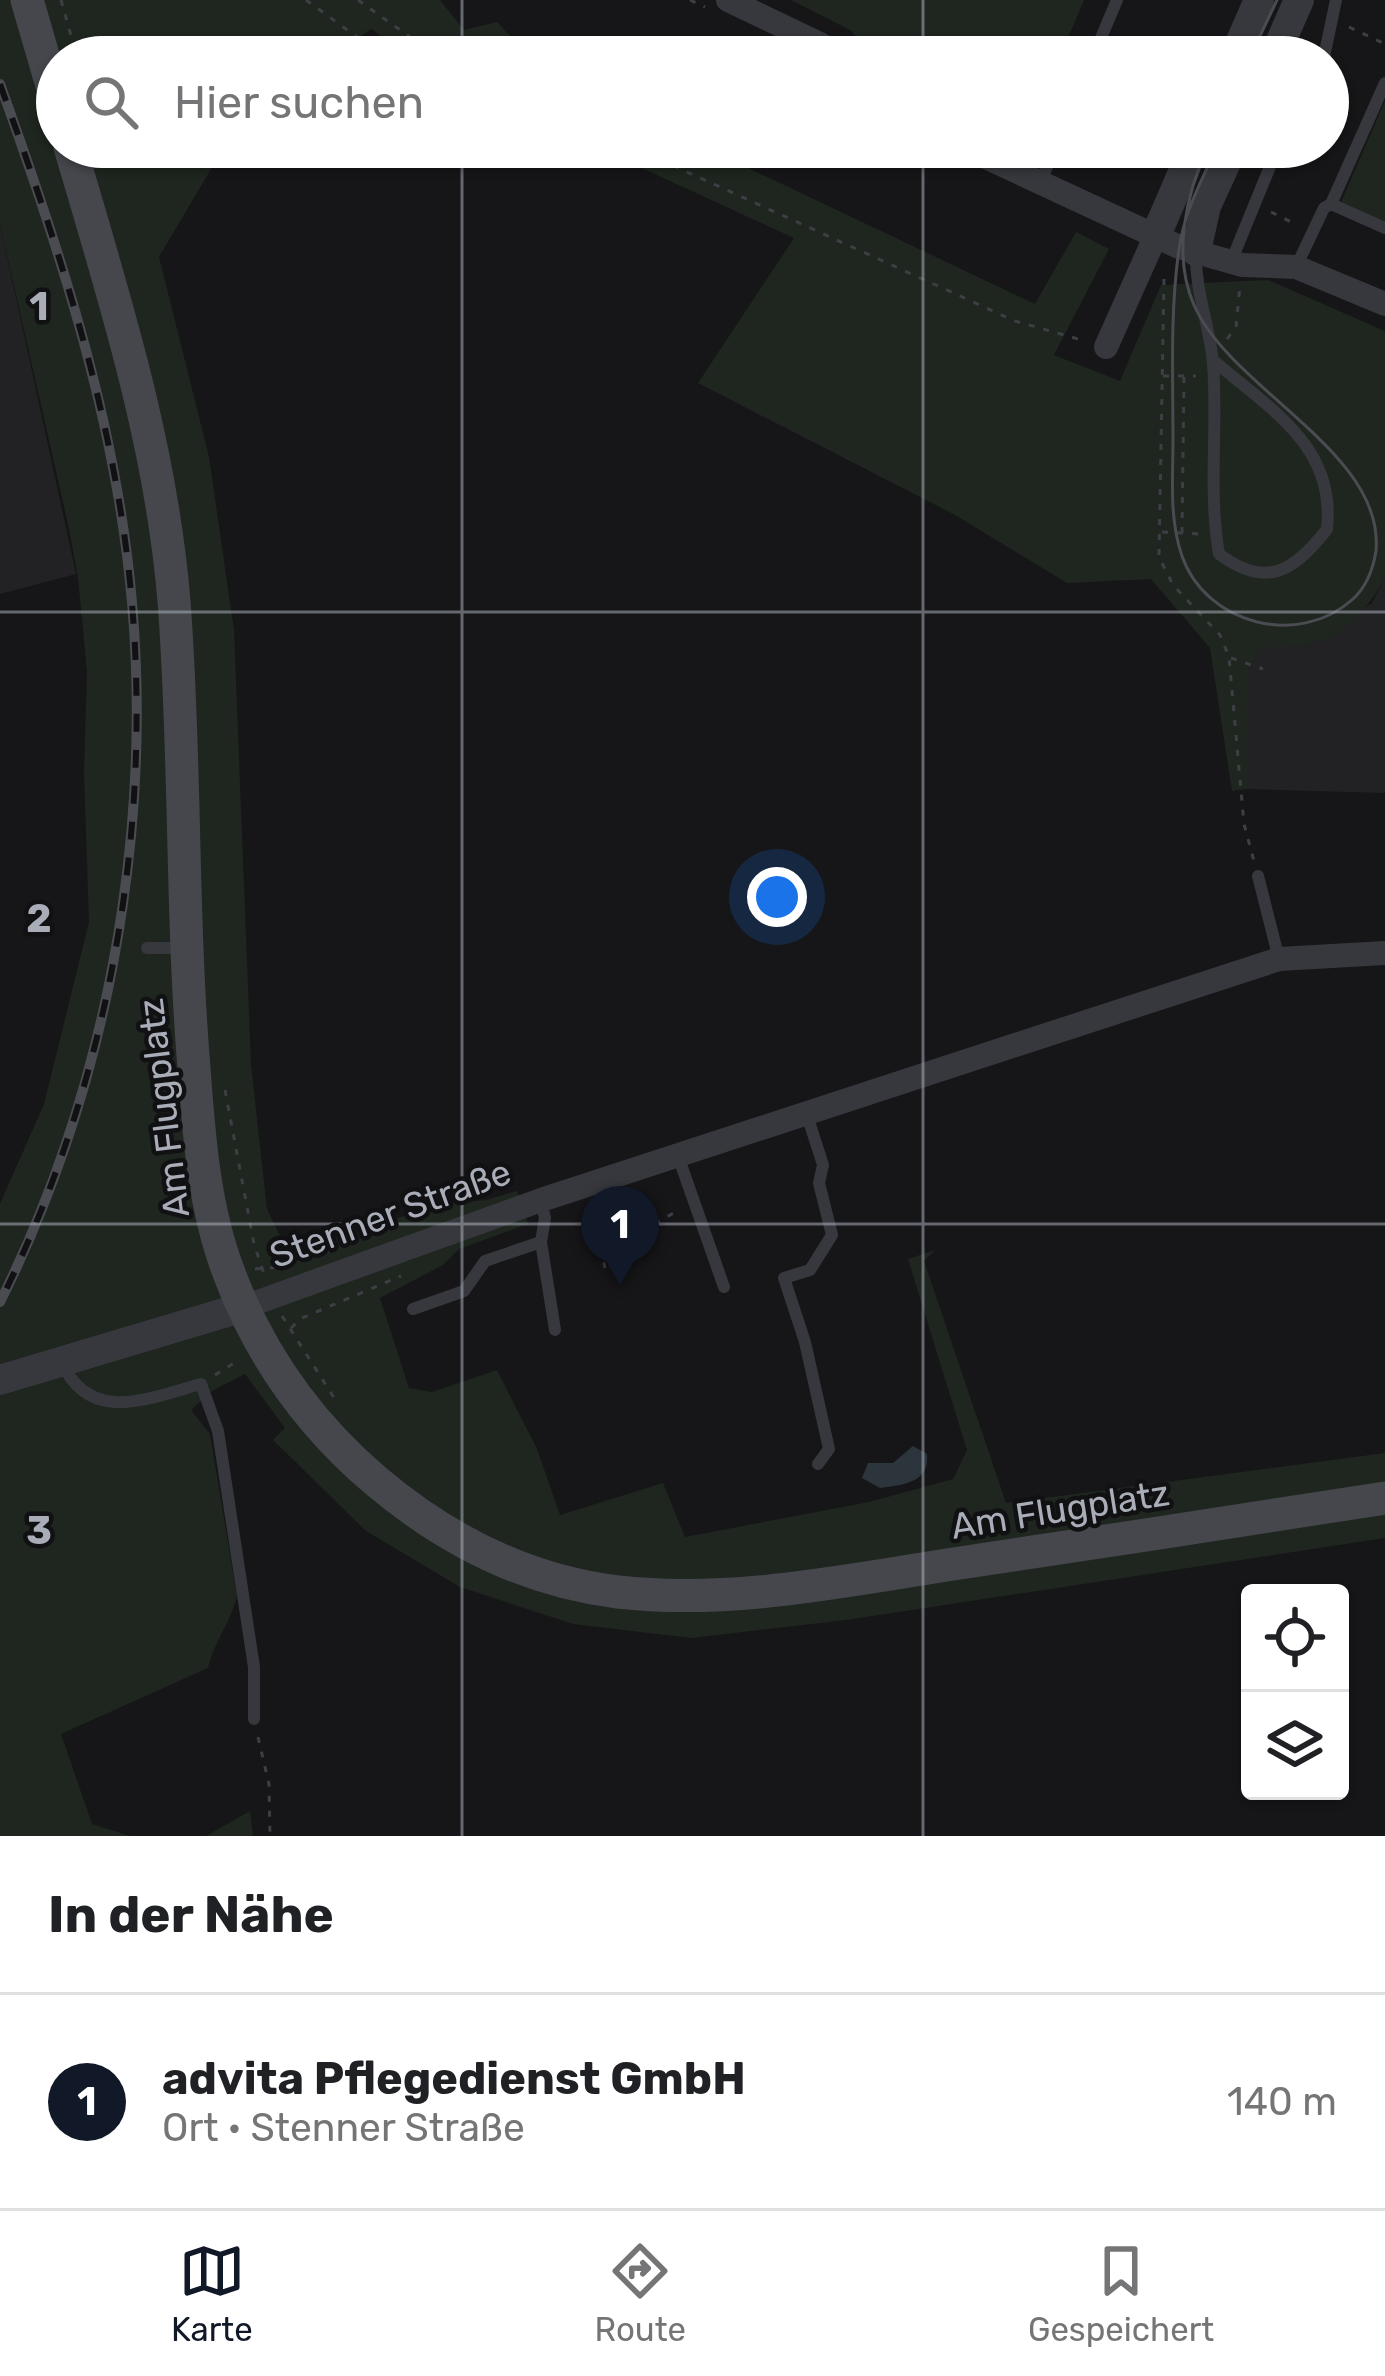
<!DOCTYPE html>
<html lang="de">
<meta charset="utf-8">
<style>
:root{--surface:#fff;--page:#f2f2f2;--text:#202124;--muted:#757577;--line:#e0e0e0;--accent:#111827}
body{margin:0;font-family:Rubik,sans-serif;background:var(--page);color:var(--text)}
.controls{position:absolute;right:36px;bottom:36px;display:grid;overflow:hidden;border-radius:12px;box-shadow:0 3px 9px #0004}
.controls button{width:108px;height:108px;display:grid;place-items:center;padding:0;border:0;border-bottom:3px solid var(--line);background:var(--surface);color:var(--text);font:60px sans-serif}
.you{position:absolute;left:777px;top:897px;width:42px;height:42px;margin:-30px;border:9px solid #fff;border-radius:50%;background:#1a73e8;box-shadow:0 0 0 18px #1a73e833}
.badge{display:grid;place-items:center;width:78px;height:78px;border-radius:50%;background:var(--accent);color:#fff;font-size:39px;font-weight:700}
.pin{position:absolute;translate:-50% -99px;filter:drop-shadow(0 3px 6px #0008)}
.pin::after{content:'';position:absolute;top:63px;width:42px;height:36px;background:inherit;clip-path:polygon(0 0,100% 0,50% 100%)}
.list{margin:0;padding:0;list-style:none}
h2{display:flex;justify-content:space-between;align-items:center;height:156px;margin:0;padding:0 48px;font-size:51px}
h2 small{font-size:39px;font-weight:400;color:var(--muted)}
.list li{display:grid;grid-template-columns:78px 1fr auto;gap:36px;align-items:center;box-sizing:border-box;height:216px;padding:0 48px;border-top:3px solid var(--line)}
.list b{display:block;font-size:45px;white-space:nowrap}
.list p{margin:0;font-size:39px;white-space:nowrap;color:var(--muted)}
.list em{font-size:39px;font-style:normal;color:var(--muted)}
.icon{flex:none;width:66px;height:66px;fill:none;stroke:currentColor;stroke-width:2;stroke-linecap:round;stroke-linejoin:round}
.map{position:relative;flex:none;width:1385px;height:1836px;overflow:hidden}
.search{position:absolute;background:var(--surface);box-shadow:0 3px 9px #0004;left:36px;right:36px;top:36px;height:132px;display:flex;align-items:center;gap:30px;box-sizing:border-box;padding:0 42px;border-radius:66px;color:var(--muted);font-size:45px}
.sheet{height:372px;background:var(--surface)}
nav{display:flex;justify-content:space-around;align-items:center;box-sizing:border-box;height:168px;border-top:3px solid var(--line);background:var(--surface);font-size:33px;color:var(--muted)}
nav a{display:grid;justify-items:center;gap:6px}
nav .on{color:var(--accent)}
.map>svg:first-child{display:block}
.built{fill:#222225}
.green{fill:#1e261f}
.water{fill:#2c353c}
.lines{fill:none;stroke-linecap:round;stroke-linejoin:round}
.path{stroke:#3d3f44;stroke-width:3;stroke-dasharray:6 9;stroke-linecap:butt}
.service{stroke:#37383d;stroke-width:12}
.minor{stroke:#37383d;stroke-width:24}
.tertiary{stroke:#37383d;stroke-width:30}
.secondary{stroke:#45474d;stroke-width:33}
.tram{stroke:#4a4c52;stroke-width:3}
.rail-casing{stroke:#4a4c52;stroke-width:10}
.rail{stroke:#111113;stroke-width:6;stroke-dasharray:18;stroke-linecap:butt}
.grid{fill:none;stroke:#a8adb8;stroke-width:3;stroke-opacity:0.55}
.labels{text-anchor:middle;stroke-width:9;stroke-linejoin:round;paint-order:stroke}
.street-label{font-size:36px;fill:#a8adb8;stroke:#111113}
.grid-label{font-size:39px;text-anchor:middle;font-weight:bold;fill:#a8adb8;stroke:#111113;stroke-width:9;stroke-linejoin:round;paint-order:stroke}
</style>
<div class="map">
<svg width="1385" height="1836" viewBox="0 0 1385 1836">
<rect width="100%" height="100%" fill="#161618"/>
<g class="built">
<polygon points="0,224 76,574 0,594"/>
<polygon points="1385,577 1385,793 1248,789 1248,665 1258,651 1269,646 1309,644 1372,603"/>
</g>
<g class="green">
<path d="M0 0H440L464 30 497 22 531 57H406L372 29 326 57H57V147H224L159 257 209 457 234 630 251 1064 267 1209 288 1252 443 1204 486 1200 517 1191 528 1224 459 1249 443 1265 380 1298 409 1388 432 1392 497 1370 537 1449 560 1515 663 1483 685 1537 869 1502 953 1479 967 1450 908 1259 935 1250 924 1261 1006 1503 1385 1453V1538L846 1620 691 1638 573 1624 460 1587 366 1531 273 1440 285 1428 245 1374 212 1391 191 1410 210 1434 237 1596C230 1625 216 1637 208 1668L61 1734 92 1824 130 1836H0V1204L44 1104 89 922 84 773 87 672 78 577 68 524 0 224Z"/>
<polygon points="791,0 1084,0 1060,57 876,57 850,30"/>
<polygon points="1385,101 1385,222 1341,202"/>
<path d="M596 147H704L1035 304 1076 232 1109 249 1054 355 1120 381 1161 285 1268 280 1385 331V577C1370 607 1343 638 1308 644 1279 650 1269 637 1249 665L1248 789 1232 791 1210 648 1151 579 1067 583 955 515 698 383 794 238Z"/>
<polygon points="250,1811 253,1836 206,1836"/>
</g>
<path class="water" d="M913 1446 927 1454C930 1483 902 1485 880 1488L862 1478 868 1463H893Z"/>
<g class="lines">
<g class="path">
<polyline points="61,0 77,57"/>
<polyline points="306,0 357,37"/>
<polyline points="358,0 438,57"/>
<polyline points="690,0 705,7"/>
<polyline points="1349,27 1385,44"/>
<polyline points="101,147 108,174"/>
<polyline points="632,147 1015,321 1082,340"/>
<polyline points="930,147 944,154"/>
<polyline points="1271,212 1295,224"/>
<polyline points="1164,279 1159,557 1173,585 1220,635 1229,657 1244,824 1254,861"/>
<polyline points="1227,339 1236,327 1240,285"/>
<polyline points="1163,376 1196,376"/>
<polyline points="1162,532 1200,534"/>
<polyline points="1182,533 1184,376"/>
<polyline points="1231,658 1263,669"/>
<polyline points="225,1090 254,1244 264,1274"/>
<polyline points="605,1268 602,1254 677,1211"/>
<polyline points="255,1269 281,1267 343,1246"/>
<polyline points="282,1316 338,1404"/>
<polyline points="291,1328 302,1318 401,1276"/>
<polyline points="215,1375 237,1361"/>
<polyline points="258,1737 269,1784 270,1836"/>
</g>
<g class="service">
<polyline points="1093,57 1117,0"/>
<polyline points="1324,57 1336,0"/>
<polyline points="1040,184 1055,147"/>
<polyline points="1331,204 1385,228"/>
<path d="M1196 253C1195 292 1210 326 1213 364 1218 427 1208 492 1219 554 1266 589 1294 572 1327 529 1336 445 1269 409 1213 360"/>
<polyline points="1231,262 1278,147"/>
<polyline points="1296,267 1324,208 1331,204 1385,83"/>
<polyline points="1258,876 1279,959"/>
<polyline points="147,948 184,948"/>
<polyline points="807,1115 823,1165 819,1183 832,1235 810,1270 784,1278 805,1342 829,1449 818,1464"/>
<polyline points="678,1156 724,1287"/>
<polyline points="541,1201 545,1218 541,1242 555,1330"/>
<polyline points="413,1309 464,1291 485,1261 541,1242"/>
<path d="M61 1361C90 1426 148 1398 201 1384L218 1431 254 1667V1719"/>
</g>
<g class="minor">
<polyline points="728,0 820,44 835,57"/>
<polyline points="964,147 1179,247 1242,265 1296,267 1385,304"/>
<polyline points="1106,347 1156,235"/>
<polyline points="244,1307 541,1200 1279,959 1385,953"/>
</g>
<g class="tertiary">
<polyline points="1234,57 1259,0"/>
<polyline points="1274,57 1299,0"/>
<polyline points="1156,235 1194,147"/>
<polyline points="1196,251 1206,206 1233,147"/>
<polyline points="0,1380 244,1307"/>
</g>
<g class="secondary">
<polyline points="27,0 57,103"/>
<path d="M70 147C114 297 161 444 174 601 186 756 181 912 194 1068 199 1136 204 1208 229 1273 260 1356 309 1424 376 1481 446 1540 526 1581 618 1592 732 1605 848 1580 960 1563 1102 1542 1243 1520 1385 1498"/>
</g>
<g class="tram">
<polyline points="1250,57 1277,0"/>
<path d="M1208 147C1186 194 1172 255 1194 305 1231 390 1385 452 1376 551 1373 570 1367 586 1353 599 1299 648 1206 625 1182 556 1169 519 1173 478 1173 439 1173 377 1170 311 1179 249 1184 213 1202 179 1217 147"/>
</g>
<defs>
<path id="rail" d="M0 84C48 218 94 354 118 495 165 764 122 1058 0 1302"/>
</defs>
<use href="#rail" class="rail-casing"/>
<use href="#rail" class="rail"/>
</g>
<path class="grid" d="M462 0V57M923 0V57M462 147V1836M923 147V1836M0 612H1385M0 1224H1385"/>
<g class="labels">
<g class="street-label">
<text transform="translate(163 1108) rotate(-97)" y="13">Am Flugplatz</text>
<text transform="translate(390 1213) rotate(-20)" y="13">Stenner Straße</text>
<text transform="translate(1060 1509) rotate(-9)" y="13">Am Flugplatz</text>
</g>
</g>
<g class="grid-label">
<text x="39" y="320">1</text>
<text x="39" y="932">2</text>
<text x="39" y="1544">3</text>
</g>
</svg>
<div class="controls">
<button><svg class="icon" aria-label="locate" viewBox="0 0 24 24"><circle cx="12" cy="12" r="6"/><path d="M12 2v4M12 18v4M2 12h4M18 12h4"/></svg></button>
<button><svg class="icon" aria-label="layers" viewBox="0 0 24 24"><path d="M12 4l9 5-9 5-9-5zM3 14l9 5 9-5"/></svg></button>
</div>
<div class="you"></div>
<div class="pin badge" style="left:620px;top:1285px">1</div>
<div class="search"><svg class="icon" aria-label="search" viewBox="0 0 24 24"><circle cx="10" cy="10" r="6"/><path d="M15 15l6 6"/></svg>Hier suchen</div>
</div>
<section class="sheet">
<h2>In der Nähe<small></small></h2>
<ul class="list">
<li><span class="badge">1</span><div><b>advita Pflegedienst GmbH</b><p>Ort · Stenner Straße</p></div><em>140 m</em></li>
</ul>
</section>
<nav>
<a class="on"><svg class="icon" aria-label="map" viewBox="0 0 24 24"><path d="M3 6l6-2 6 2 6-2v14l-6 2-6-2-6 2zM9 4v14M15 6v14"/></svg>Karte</a>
<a><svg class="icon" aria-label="directions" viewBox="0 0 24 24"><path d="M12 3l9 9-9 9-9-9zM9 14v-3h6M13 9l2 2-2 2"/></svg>Route</a>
<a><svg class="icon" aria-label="saved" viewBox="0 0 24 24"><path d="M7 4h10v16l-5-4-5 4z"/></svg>Gespeichert</a>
</nav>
